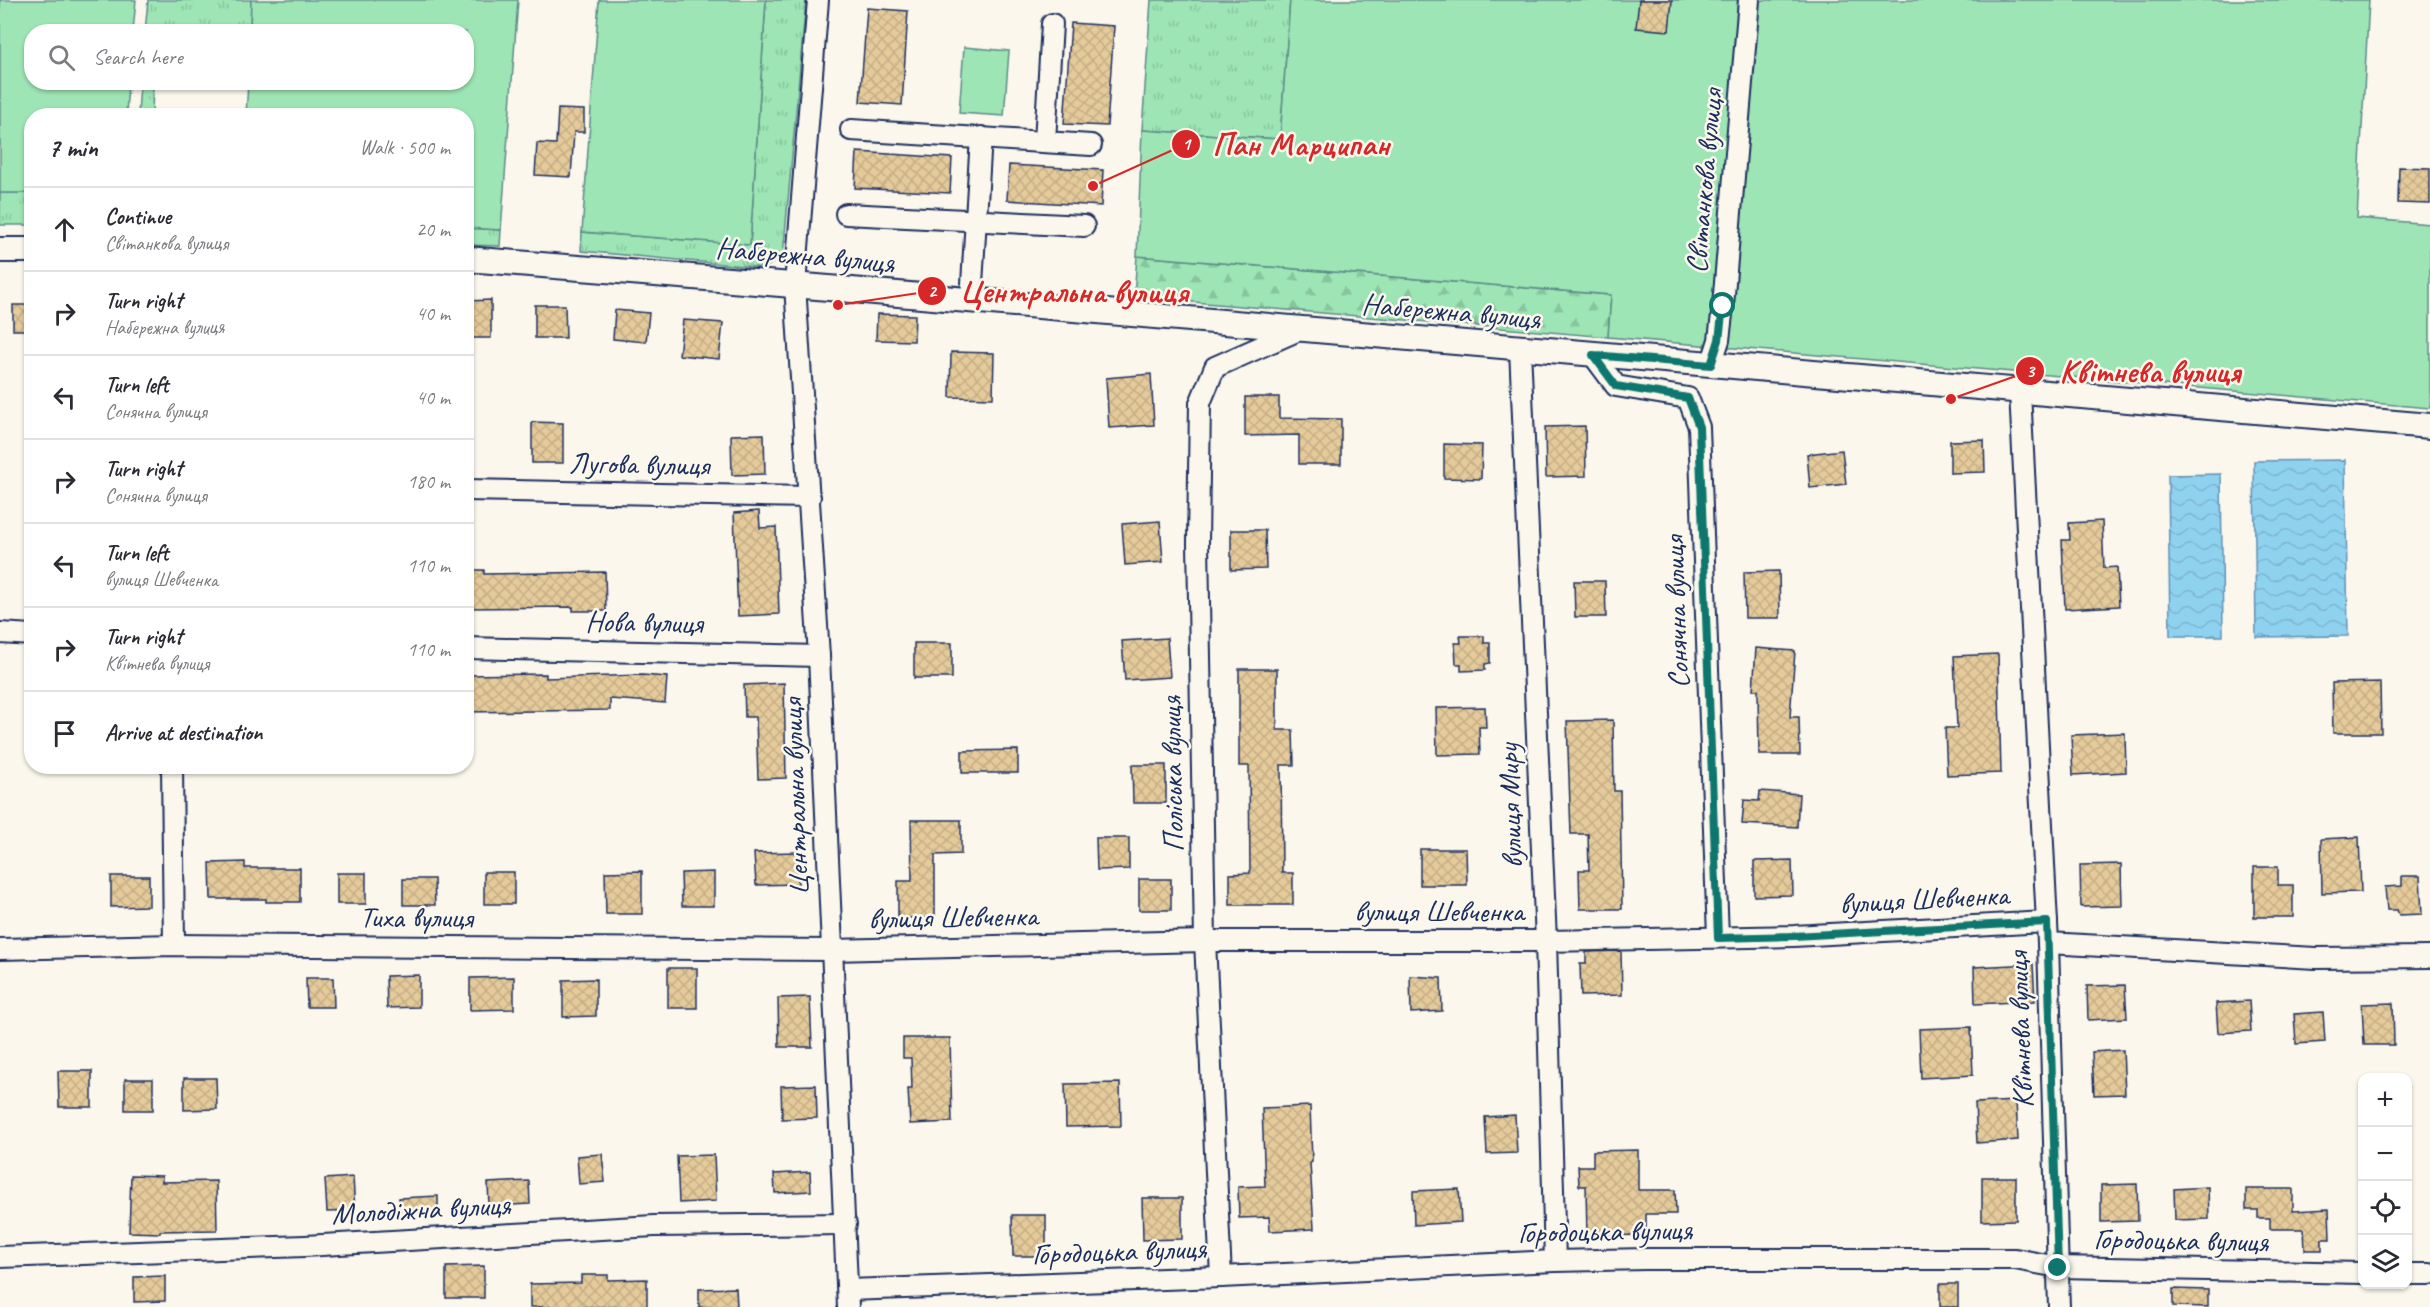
<!DOCTYPE html>
<meta charset="utf-8">
<style>
:root{--surface:#fff;--page:#f2f2f3;--text:#2b2b33;--muted:#7c7c81;--line:#e1e1e2}
body{margin:0;font-family:Caveat,sans-serif;background:var(--page);color:var(--text)}
.controls{position:absolute;right:18px;bottom:18px;display:grid;overflow:hidden;border-radius:12px;box-shadow:0 2px 4px #0004}
.controls button{width:54px;height:54px;display:grid;place-items:center;padding:0;border:0;border-bottom:2px solid var(--line);background:var(--surface);color:var(--text);font:30px sans-serif}
.stop{position:absolute;width:18px;height:18px;margin:-14px;border:4px solid #0f766e;border-radius:50%;background:#fff}
.stop.end{background:#0f766e;border-color:#fff;box-shadow:0 2px 6px #0008}
.list{margin:0;padding:0;list-style:none}
h2{display:flex;justify-content:space-between;align-items:center;height:78px;margin:0;padding:0 24px;font-size:26px}
h2 small{font-size:20px;font-weight:400;color:var(--muted)}
.list li{display:grid;grid-template-columns:39px 1fr auto;gap:18px;align-items:center;box-sizing:border-box;height:84px;padding:0 24px;border-top:2px solid var(--line)}
.list b{display:block;font-size:22px;white-space:nowrap}
.list p{margin:0;font-size:20px;white-space:nowrap;color:var(--muted)}
.list em{font-size:20px;font-style:normal;color:var(--muted)}
.icon{flex:none;width:33px;height:33px;fill:none;stroke:currentColor;stroke-width:2;stroke-linecap:round;stroke-linejoin:round}
.map{position:relative;flex:none;width:2430px;height:1307px;overflow:hidden}
.search{position:absolute;background:var(--surface);box-shadow:0 2px 4px #0004;left:24px;top:24px;width:450px;height:66px;display:flex;align-items:center;gap:15px;box-sizing:border-box;padding:0 21px;border-radius:24px;color:var(--muted);font-size:22px}
.panel{position:absolute;background:var(--surface);box-shadow:0 2px 4px #0004;left:24px;top:108px;width:450px;height:666px;border-radius:24px}
.map>svg:first-child{display:block}
.grass{fill:url(#grass-tufts);stroke:#5c8a89;stroke-width:1.5}
.forest{fill:url(#forest-firs);stroke:#5c8a89;stroke-width:1.5}
.garden{fill:#9de5b4;stroke:#5c8a89;stroke-width:1.5}
.water{fill:url(#water-waves);stroke:#6191b6;stroke-width:1.5}
.building{fill:url(#building-cross-hatch);stroke:#1b2f5e;stroke-width:1.5}
.lines{fill:none;stroke-linecap:round;stroke-linejoin:round}
.minor-casing{stroke:#1b2f5e;stroke-width:24}
.tertiary-casing{stroke:#1b2f5e;stroke-width:28}
.minor{stroke:#fbf7ec;stroke-width:20}
.tertiary{stroke:#fbf7ec;stroke-width:24}
.route{stroke:#0f766e;stroke-width:8}
.labels{text-anchor:middle;stroke-width:5;stroke-linejoin:round;paint-order:stroke}
.street-label{font-size:30px;fill:#1b2f5e;stroke:#fbf7ec}
.leader{fill:none;stroke:#d62828;stroke-width:2}
.callout-dot{fill:#d62828;stroke:#fbf7ec;stroke-width:2}
.mark-label{font-size:18px;text-anchor:middle;font-weight:bold;fill:#fff}
.callout-label{font-size:32px;text-anchor:middle;font-weight:bold;fill:#d62828;stroke:#fbf7ec;stroke-width:5;stroke-linejoin:round;paint-order:stroke}
</style>
<div class="map">
<svg width="2430" height="1307" viewBox="0 0 2430 1307">
<defs>
<pattern id="grass-tufts" width="24" height="20" patternUnits="userSpaceOnUse" patternTransform="scale(1.5)"><rect width="24" height="20" fill="#9de5b4"/><path d="M3 7l-1-3M5 7V3M7 7l1-3M15 17l-1-3M17 17v-4M19 17l1-3" fill="none" stroke="#87c59d"/></pattern>
<pattern id="forest-firs" width="22" height="20" patternUnits="userSpaceOnUse" patternTransform="scale(1.5)"><rect width="22" height="20" fill="#9de5b4"/><path d="M5 1l3.5 6h-7zM16 11l3.5 6h-7z" fill="#87c59d"/></pattern>
<pattern id="water-waves" width="16" height="10" patternUnits="userSpaceOnUse" patternTransform="scale(1.5)"><rect width="16" height="10" fill="#8fd2f0"/><path d="M0 5q4-4 8 0t8 0" fill="none" stroke="#7bb5d0"/></pattern>
<pattern id="building-cross-hatch" width="8" height="8" patternUnits="userSpaceOnUse" patternTransform="scale(1.5)"><rect width="8" height="8" fill="#e5ca9a"/><path d="M0 0l8 8M0 8l8-8" fill="none" stroke="#c4ae87"/></pattern>
</defs>
<rect width="100%" height="100%" fill="#fbf7ec"/>
<filter id="ink" filterUnits="userSpaceOnUse"><feTurbulence type="fractalNoise" baseFrequency=".0167" numOctaves="2"/><feDisplacementMap in="SourceGraphic" scale="12" xChannelSelector="R" yChannelSelector="G"/><feConvolveMatrix kernelMatrix="1 2 1 2 8 2 1 2 1" color-interpolation-filters="sRGB"/></filter>
<g filter="url(#ink)">
<g class="grass">
<polygon points="148,0 251,0 250,31 145,32"/>
<polygon points="766,0 806,0 783,256 765,268 581,251 582,232 750,245"/>
<polygon points="1151,0 1290,0 1280,139 1142,130"/>
<polygon points="140,83 153,83 152,115 138,115"/>
<rect x="0" y="193" width="31" height="32"/>
<polygon points="467,228 501,230 500,246 467,245"/>
</g>
<polygon class="forest" points="1137,256 1611,295 1608,337 1134,297"/>
<g class="garden">
<polygon points="0,0 136,0 133,31 32,32 32,82 128,83 126,115 32,116 31,193 0,193"/>
<polygon points="251,0 518,0 501,230 467,228 466,116 246,115 248,83 466,82 466,32 250,31"/>
<polygon points="599,0 766,0 750,245 582,232"/>
<polygon points="1290,0 2369,0 2357,218 2430,224 2430,408 1608,337 1611,295 1137,256 1142,130 1280,139"/>
<polygon points="964,47 1009,51 1004,116 959,113"/>
</g>
<g class="water">
<polygon points="2345,460 2348,636 2256,637 2254,461"/>
<polygon points="2221,474 2223,636 2170,636 2168,475"/>
</g>
<g class="building">
<polygon points="1639,0 1672,0 1669,31 1636,28"/>
<polygon points="867,8 908,11 902,105 860,102"/>
<polygon points="1071,23 1114,26 1107,126 1064,124"/>
<polygon points="558,109 584,110 584,132 574,132 571,177 535,175 537,143 556,144"/>
<polygon points="857,152 952,158 950,193 855,188"/>
<polygon points="1009,165 1103,170 1101,206 1007,200"/>
<polygon points="2399,167 2430,168 2430,204 2398,203"/>
<polygon points="491,300 491,338 466,338 466,301"/>
<rect x="13" y="305" width="19" height="25"/>
<polygon points="535,305 565,305 566,338 535,338"/>
<polygon points="615,310 649,313 646,342 613,339"/>
<polygon points="877,314 915,315 914,341 876,340"/>
<polygon points="683,320 723,323 719,359 679,355"/>
<polygon points="951,352 994,353 993,398 950,397"/>
<polygon points="1151,374 1154,425 1109,428 1106,378"/>
<polygon points="1245,397 1279,397 1279,418 1341,419 1341,464 1299,464 1299,435 1245,436"/>
<polygon points="532,422 563,423 563,463 532,463"/>
<polygon points="1585,426 1586,476 1546,477 1545,427"/>
<polygon points="764,434 765,474 732,475 731,435"/>
<polygon points="1984,440 1985,472 1950,473 1950,441"/>
<polygon points="1444,444 1482,445 1481,479 1444,478"/>
<polygon points="1842,450 1846,484 1810,488 1807,454"/>
<polygon points="759,511 760,528 776,527 779,614 738,616 734,513"/>
<polygon points="1160,521 1163,562 1125,565 1122,524"/>
<polygon points="2102,521 2104,568 2117,567 2119,606 2065,609 2062,540 2070,540 2069,523"/>
<polygon points="1231,530 1265,530 1266,569 1231,570"/>
<polygon points="466,570 484,570 484,574 605,572 606,611 573,611 573,607 466,608"/>
<polygon points="1779,571 1780,618 1745,618 1744,572"/>
<polygon points="1574,581 1605,581 1606,617 1575,617"/>
<polygon points="1460,636 1484,636 1484,643 1490,643 1490,663 1485,664 1485,670 1461,671 1461,664 1456,664 1455,643 1461,643"/>
<polygon points="1167,638 1170,677 1125,680 1122,641"/>
<rect x="914" y="643" width="38" height="35"/>
<polygon points="1756,648 1795,651 1790,717 1799,717 1800,755 1759,755 1758,690 1753,690"/>
<polygon points="1998,654 2001,773 1947,775 1945,728 1957,728 1954,656"/>
<polygon points="1239,669 1277,669 1277,730 1293,730 1294,765 1281,765 1282,873 1293,873 1293,905 1230,905 1230,874 1250,873 1249,766 1239,766"/>
<polygon points="546,674 546,678 642,675 667,677 665,703 610,699 610,710 466,712 466,675"/>
<polygon points="2380,682 2381,733 2333,733 2332,683"/>
<polygon points="784,683 786,778 758,779 756,717 745,717 744,685"/>
<polygon points="1485,707 1486,727 1479,727 1480,754 1437,755 1436,708"/>
<polygon points="1613,720 1614,791 1620,791 1622,909 1580,909 1579,870 1589,870 1588,834 1571,834 1567,721"/>
<polygon points="2125,733 2126,772 2073,775 2071,735"/>
<polygon points="1018,750 1018,773 962,773 962,751"/>
<polygon points="1132,765 1166,765 1166,803 1133,803"/>
<polygon points="1760,791 1799,794 1797,827 1742,824 1744,800 1759,801"/>
<polygon points="911,820 961,820 961,854 935,855 935,918 898,918 898,881 912,881"/>
<polygon points="2359,837 2361,892 2322,893 2321,839"/>
<polygon points="1096,838 1129,838 1129,869 1097,870"/>
<polygon points="1420,849 1466,849 1467,885 1420,885"/>
<polygon points="797,852 798,884 756,885 754,853"/>
<polygon points="1792,860 1793,895 1754,896 1754,861"/>
<polygon points="245,862 245,868 300,868 300,902 266,902 266,899 211,899 210,863"/>
<polygon points="2121,864 2122,906 2081,907 2080,865"/>
<polygon points="2254,867 2278,867 2278,885 2293,885 2293,917 2254,917"/>
<polygon points="642,871 642,914 606,914 605,872"/>
<rect x="484" y="872" width="30" height="32"/>
<polygon points="714,872 714,906 682,906 681,873"/>
<rect x="337" y="873" width="29" height="31"/>
<polygon points="111,876 149,876 149,906 111,907"/>
<polygon points="2402,876 2420,876 2422,914 2399,915 2397,910 2387,910 2385,887 2402,886"/>
<polygon points="403,879 434,879 435,905 403,905"/>
<rect x="1139" y="879" width="32" height="31"/>
<polygon points="1621,951 1622,995 1581,996 1580,964 1586,964 1586,952"/>
<polygon points="2033,964 2035,1001 1975,1004 1974,967"/>
<rect x="668" y="968" width="29" height="40"/>
<polygon points="419,975 419,1007 387,1008 386,976"/>
<polygon points="1410,976 1441,978 1442,1011 1411,1013"/>
<polygon points="514,977 514,1009 470,1010 470,978"/>
<polygon points="306,978 333,978 334,1007 307,1007"/>
<polygon points="596,979 596,1016 563,1017 563,980"/>
<polygon points="2125,985 2127,1018 2088,1020 2087,986"/>
<polygon points="810,997 812,1047 779,1047 778,998"/>
<polygon points="2249,1001 2251,1031 2218,1033 2216,1003"/>
<polygon points="2393,1003 2394,1045 2364,1045 2362,1004"/>
<polygon points="2323,1012 2325,1042 2296,1044 2294,1014"/>
<polygon points="1971,1027 1973,1075 1921,1078 1919,1029"/>
<polygon points="903,1038 950,1038 952,1122 910,1124 908,1089 912,1089 911,1058 903,1058"/>
<polygon points="2123,1050 2125,1094 2094,1095 2092,1052"/>
<polygon points="58,1071 92,1071 92,1107 59,1107"/>
<polygon points="184,1078 216,1078 217,1109 184,1110"/>
<rect x="125" y="1079" width="28" height="31"/>
<polygon points="1120,1083 1121,1126 1066,1127 1065,1084"/>
<polygon points="816,1085 817,1118 782,1119 781,1086"/>
<polygon points="2016,1101 2018,1140 1977,1143 1975,1103"/>
<polygon points="1310,1106 1312,1162 1310,1163 1314,1229 1270,1231 1269,1217 1239,1218 1238,1187 1265,1186 1262,1108"/>
<polygon points="1515,1115 1517,1153 1487,1154 1485,1117"/>
<polygon points="1638,1150 1638,1190 1675,1190 1676,1214 1646,1214 1646,1235 1587,1236 1586,1186 1579,1186 1578,1166 1593,1166 1593,1151"/>
<polygon points="602,1154 605,1182 579,1184 577,1156"/>
<polygon points="714,1155 716,1201 679,1203 677,1156"/>
<polygon points="810,1172 811,1191 775,1193 774,1174"/>
<polygon points="131,1175 162,1176 162,1182 216,1181 217,1230 160,1231 160,1233 129,1232"/>
<polygon points="353,1177 355,1211 327,1212 325,1179"/>
<polygon points="1982,1177 2016,1177 2016,1220 1982,1221"/>
<polygon points="529,1181 530,1204 489,1206 488,1183"/>
<polygon points="2137,1184 2138,1221 2101,1222 2101,1185"/>
<polygon points="2208,1187 2209,1219 2175,1220 2174,1189"/>
<polygon points="1459,1189 1461,1222 1414,1225 1413,1191"/>
<polygon points="2246,1189 2293,1189 2293,1211 2329,1209 2330,1239 2322,1239 2322,1250 2305,1250 2304,1229 2270,1229 2270,1218 2258,1218 2258,1210 2246,1210"/>
<polygon points="438,1196 438,1212 400,1214 399,1198"/>
<polygon points="1142,1198 1182,1198 1182,1239 1143,1240"/>
<polygon points="1012,1215 1046,1215 1046,1256 1013,1256"/>
<polygon points="484,1266 484,1298 446,1298 446,1267"/>
<polygon points="581,1275 608,1275 608,1280 647,1279 647,1307 530,1307 530,1284 581,1283"/>
<polygon points="165,1276 165,1301 134,1302 134,1277"/>
<rect x="1940" y="1284" width="18" height="23"/>
<polygon points="736,1288 737,1307 699,1307 699,1289"/>
<polygon points="2173,1289 2208,1290 2208,1307 2173,1306"/>
</g>
<g class="lines">
<defs>
<g id="minor">
<polyline points="818,0 795,285 819,656 848,1307"/>
<polyline points="851,130 1091,145"/>
<polyline points="1045,141 1052,24"/>
<polyline points="846,214 1084,226"/>
<polyline points="971,300 981,137"/>
<polyline points="1520,348 1546,941 1555,1261"/>
<polyline points="1593,355 1616,386 1688,398 1699,427 1718,937"/>
<polyline points="1711,365 1719,340 1723,306 1749,0"/>
<polyline points="2020,392 2048,943 2059,1307"/>
<polyline points="466,490 810,497"/>
<polyline points="0,633 32,635"/>
<polyline points="466,648 819,656"/>
<polyline points="172,766 174,945"/>
<polyline points="2048,943 2316,958 2430,957"/>
<polyline points="0,949 174,945 832,950 1205,941 1546,941 1794,936 2047,922"/>
<polyline points="0,1257 305,1246 654,1226 846,1224"/>
<polyline points="2408,1274 2430,1274"/>
<polyline points="1221,1277 1205,941 1198,543 1200,403 1215,367 1301,329"/>
<polyline points="848,1290 1221,1277 1555,1261 1645,1259 2015,1259 2058,1267 2362,1273"/>
</g>
<g id="tertiary">
<polyline points="0,250 32,250"/>
<polyline points="466,259 817,287 2430,426"/>
</g>
</defs>
<use href="#minor" class="minor-casing"/>
<use href="#tertiary" class="tertiary-casing"/>
<use href="#minor" class="minor"/>
<use href="#tertiary" class="tertiary"/>
</g>
</g>
<g class="lines" filter="url(#ink)">
<polyline class="route" points="1723,306 1719,340 1711,365 1593,355 1616,386 1688,398 1699,427 1718,938 1794,936 2047,922 2058,1268"/>
</g>
<g class="labels">
<g class="street-label">
<text transform="translate(1704 181) rotate(-85)" y="10">Світанкова вулиця</text>
<text transform="translate(805 255) rotate(5)" y="10">Набережна вулиця</text>
<text transform="translate(1451 311) rotate(5)" y="10">Набережна вулиця</text>
<text transform="translate(639 464) rotate(1)" y="10">Лугова вулиця</text>
<text transform="translate(1676 612) rotate(-92)" y="10">Сонячна вулиця</text>
<text transform="translate(644 622) rotate(1)" y="10">Нова вулиця</text>
<text transform="translate(1172 774) rotate(-91)" y="10">Поліська вулиця</text>
<text transform="translate(795 797) rotate(-92)" y="10">Центральна вулиця</text>
<text transform="translate(1510 806) rotate(-92)" y="10">вулиця Миру</text>
<text transform="translate(1924 899) rotate(-3)" y="10">вулиця Шевченка</text>
<text x="1439" y="921">вулиця Шевченка</text>
<text x="416" y="927">Тиха вулиця</text>
<text transform="translate(953 917) rotate(-1)" y="10">вулиця Шевченка</text>
<text transform="translate(2020 1030) rotate(-92)" y="10">Квітнева вулиця</text>
<text transform="translate(421 1209) rotate(-3)" y="10">Молодіжна вулиця</text>
<text transform="translate(1605 1231) rotate(-1)" y="10">Городоцька вулиця</text>
<text transform="translate(2181 1240) rotate(1)" y="10">Городоцька вулиця</text>
<text transform="translate(1119 1251) rotate(-2)" y="10">Городоцька вулиця</text>
</g>
</g>
<path class="leader" d="M1093 186L1186 144M838 305L932 291M1951 399L2030 371"/>
<g class="callout-dot">
<circle cx="1093" cy="186" r="6"/>
<circle cx="838" cy="305" r="6"/>
<circle cx="1951" cy="399" r="6"/>
<circle cx="1186" cy="144" r="15"/>
<circle cx="932" cy="291" r="15"/>
<circle cx="2030" cy="371" r="15"/>
</g>
<g class="mark-label">
<text x="1186" y="150">1</text>
<text x="932" y="297">2</text>
<text x="2030" y="377">3</text>
</g>
<g class="callout-label">
<text x="1301" y="155">Пан Марципан</text>
<text x="1074" y="302">Центральна вулиця</text>
<text x="2150" y="382">Квітнева вулиця</text>
</g>
</svg>
<div class="controls">
<button>+</button>
<button>−</button>
<button><svg class="icon" aria-label="locate" viewBox="0 0 24 24"><circle cx="12" cy="12" r="6"/><path d="M12 2v4M12 18v4M2 12h4M18 12h4"/></svg></button>
<button><svg class="icon" aria-label="layers" viewBox="0 0 24 24"><path d="M12 4l9 5-9 5-9-5zM3 14l9 5 9-5"/></svg></button>
</div>
<div class="stop" style="left:1723px;top:306px"></div>
<div class="stop end" style="left:2058px;top:1268px"></div>
<div class="search"><svg class="icon" aria-label="search" viewBox="0 0 24 24"><circle cx="10" cy="10" r="6"/><path d="M15 15l6 6"/></svg>Search here</div>
<section class="panel">
<h2>7 min<small>Walk · 500 m</small></h2>
<ul class="list">
<li><svg class="icon" aria-label="ahead" viewBox="0 0 24 24"><path d="M12 20V5M6 11l6-6 6 6"/></svg><div><b>Continue</b><p>Світанкова вулиця</p></div><em>20 m</em></li>
<li><svg class="icon" aria-label="right" viewBox="0 0 24 24"><path d="M7 20v-9h11M14 6l5 5-5 5"/></svg><div><b>Turn right</b><p>Набережна вулиця</p></div><em>40 m</em></li>
<li><svg class="icon" aria-label="left" viewBox="0 0 24 24"><path d="M17 20v-9H6M10 6l-5 5 5 5"/></svg><div><b>Turn left</b><p>Сонячна вулиця</p></div><em>40 m</em></li>
<li><svg class="icon" aria-label="right" viewBox="0 0 24 24"><path d="M7 20v-9h11M14 6l5 5-5 5"/></svg><div><b>Turn right</b><p>Сонячна вулиця</p></div><em>180 m</em></li>
<li><svg class="icon" aria-label="left" viewBox="0 0 24 24"><path d="M17 20v-9H6M10 6l-5 5 5 5"/></svg><div><b>Turn left</b><p>вулиця Шевченка</p></div><em>110 m</em></li>
<li><svg class="icon" aria-label="right" viewBox="0 0 24 24"><path d="M7 20v-9h11M14 6l5 5-5 5"/></svg><div><b>Turn right</b><p>Квітнева вулиця</p></div><em>110 m</em></li>
<li><svg class="icon" aria-label="arrive" viewBox="0 0 24 24"><path d="M6 21V4h12l-3 4 3 4H6"/></svg><div><b>Arrive at destination</b></div></li>
</ul>
</section>
</div>
